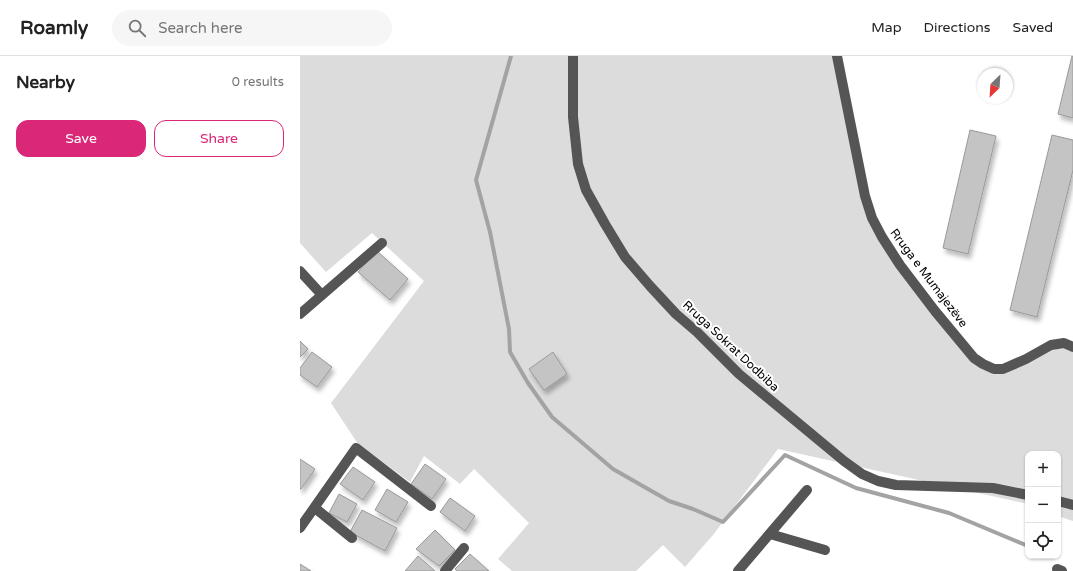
<!DOCTYPE html>
<meta charset="utf-8">
<style>
:root{--surface:#fff;--page:#f6f6f6;--text:#222;--muted:#767676;--line:#e0e0e0;--accent:#db2777}
body{margin:0;font-family:"Varela Round",sans-serif;background:var(--page);color:var(--text)}
.controls{position:absolute;right:12px;bottom:12px;display:grid;overflow:hidden;border-radius:8px;box-shadow:0 1px 3px #0004}
.controls button{width:36px;height:36px;display:grid;place-items:center;padding:0;border:0;border-bottom:1px solid var(--line);background:var(--surface);color:var(--text);font:20px sans-serif}
.compass{position:absolute;left:677px;top:12px;width:36px;height:36px;border-radius:50%;background:var(--surface);box-shadow:0 1px 3px #0004;rotate:205deg}
.list{margin:0;padding:0;list-style:none}
h2{display:flex;justify-content:space-between;align-items:center;height:52px;margin:0;padding:0 16px;font-size:17px}
h2 small{font-size:13px;font-weight:400;color:var(--muted)}
.actions{display:flex;gap:8px;padding:12px 16px}
.actions a{flex:1;padding:9px 0;border:1px solid var(--accent);border-radius:12px;text-align:center;font-size:14px;color:var(--accent)}
.actions .main{background:var(--accent);color:#fff}
.icon{flex:none;width:22px;height:22px;fill:none;stroke:currentColor;stroke-width:2;stroke-linecap:round;stroke-linejoin:round}
.map{position:relative;flex:none;width:773px;height:515px;overflow:hidden}
header{display:flex;align-items:center;gap:24px;box-sizing:border-box;height:56px;padding:0 20px;background:var(--surface);border-bottom:1px solid var(--line)}
header strong{font-size:19px}
nav{display:flex;gap:22px;margin-inline-start:auto;font-size:14px}
.search{width:280px;height:36px;background:var(--page);display:flex;align-items:center;gap:10px;box-sizing:border-box;padding:0 14px;border-radius:22px;color:var(--muted);font-size:15px}
main{display:flex}
aside{flex:1;background:var(--surface)}
.map>svg:first-child{display:block}
.green{fill:#dcdcdc}
.lines{fill:none;stroke-linecap:round;stroke-linejoin:round}
.stream{stroke:#a3a3a3;stroke-width:4}
.building{fill:#c4c4c4;stroke:#999;filter:url(#shadow)}
.minor{stroke:#555;stroke-width:10}
.labels{text-anchor:middle;stroke-width:4;stroke-linejoin:round;paint-order:stroke}
.street-label{font-size:12px;fill:#000;stroke:#fff}
</style>
<header>
<strong>Roamly</strong>
<div class="search"><svg class="icon" aria-label="search" viewBox="0 0 24 24"><circle cx="10" cy="10" r="6"/><path d="M15 15l6 6"/></svg>Search here</div>
<nav><a>Map</a><a>Directions</a><a>Saved</a></nav>
</header>
<main>
<aside>
<h2>Nearby<small>0 results</small></h2>
<ul class="list">
</ul>
<div class="actions"><a class="main">Save</a><a>Share</a></div>
</aside>
<div class="map">
<svg width="773" height="515" viewBox="0 0 773 515">
<defs>
<filter id="shadow"><feDropShadow dx="2.5" dy="4.5" stdDeviation="2" flood-color="#0004"/></filter>
</defs>
<rect width="100%" height="100%" fill="#fff"/>
<polygon class="green" points="0,0 537,0 565,140 582,181 674,302 694,313 739,295 773,291 773,465 758,460 758,398 728,398 728,448 478,393 413,479 385,511 363,489 336,515 212,515 198,503 229,467 174,413 160,428 124,400 110,426 58,388 31,347 124,225 72,177 26,216 0,187"/>
<g class="lines">
<polyline class="stream" points="211,0 176,124 190,176 209,273 210,296 228,327 252,361 313,413 369,445 393,453 423,466 485,399 556,432 649,457 728,490"/>
</g>
<g class="building">
<polygon points="772,0 773,0 773,62 758,58"/>
<polygon points="670,74 696,80 668,198 643,192"/>
<polygon points="752,79 773,84 773,114 737,261 710,254"/>
<polygon points="77,195 108,223 90,244 58,216"/>
<polygon points="0,285 8,293 0,301"/>
<polygon points="12,296 32,311 17,331 0,319 0,312"/>
<polygon points="253,296 267,318 244,334 229,313"/>
<polygon points="0,403 15,413 1,433 0,433"/>
<polygon points="125,408 146,423 132,443 111,428"/>
<polygon points="53,411 75,426 63,444 40,428"/>
<polygon points="87,433 108,446 96,466 75,454"/>
<polygon points="39,438 57,448 47,466 29,457"/>
<polygon points="150,442 175,460 165,475 140,456"/>
<polygon points="62,454 97,472 85,495 50,476"/>
<polygon points="135,474 155,494 139,510 116,493"/>
<polygon points="170,498 189,515 157,515 155,513"/>
<polygon points="118,500 135,515 105,515"/>
<polygon points="0,508 11,515 0,515"/>
</g>
<g class="lines">
<g class="minor">
<polyline points="273,0 273,61 278,108 286,134 305,168 325,201 350,230 376,258 397,276 439,318 544,405 562,418 578,425 596,429 693,432 728,439"/>
<polyline points="537,0 565,140 572,162 582,181 600,209 635,255 674,302 683,308 694,313 703,313 726,303 751,289 764,287 773,291"/>
<polyline points="0,215 21,238"/>
<polyline points="0,258 82,187"/>
<polyline points="758,445 773,449"/>
<polyline points="15,452 52,482"/>
<polyline points="0,472 56,392 131,450"/>
<polyline points="470,478 525,494"/>
<polyline points="757,513 762,515"/>
<polyline points="145,515 164,492"/>
<polyline points="438,515 507,434"/>
</g>
</g>
<g class="labels">
<g class="street-label">
<text transform="translate(629 222) rotate(53)" y="4">Rruga e Mumajezëve</text>
<text transform="translate(431 290) rotate(43)" y="4">Rruga Sokrat Dodbiba</text>
</g>
</g>
</svg>
<div class="controls">
<button>+</button>
<button>−</button>
<button><svg class="icon" aria-label="locate" viewBox="0 0 24 24"><circle cx="12" cy="12" r="6"/><path d="M12 2v4M12 18v4M2 12h4M18 12h4"/></svg></button>
</div>
<svg class="compass" viewBox="-18 -18 36 36"><path d="M0-13l5 13h-10z" fill="#e53935"/><path d="M0 13l5-13h-10z" fill="#767676"/></svg>
</div>
</main>
